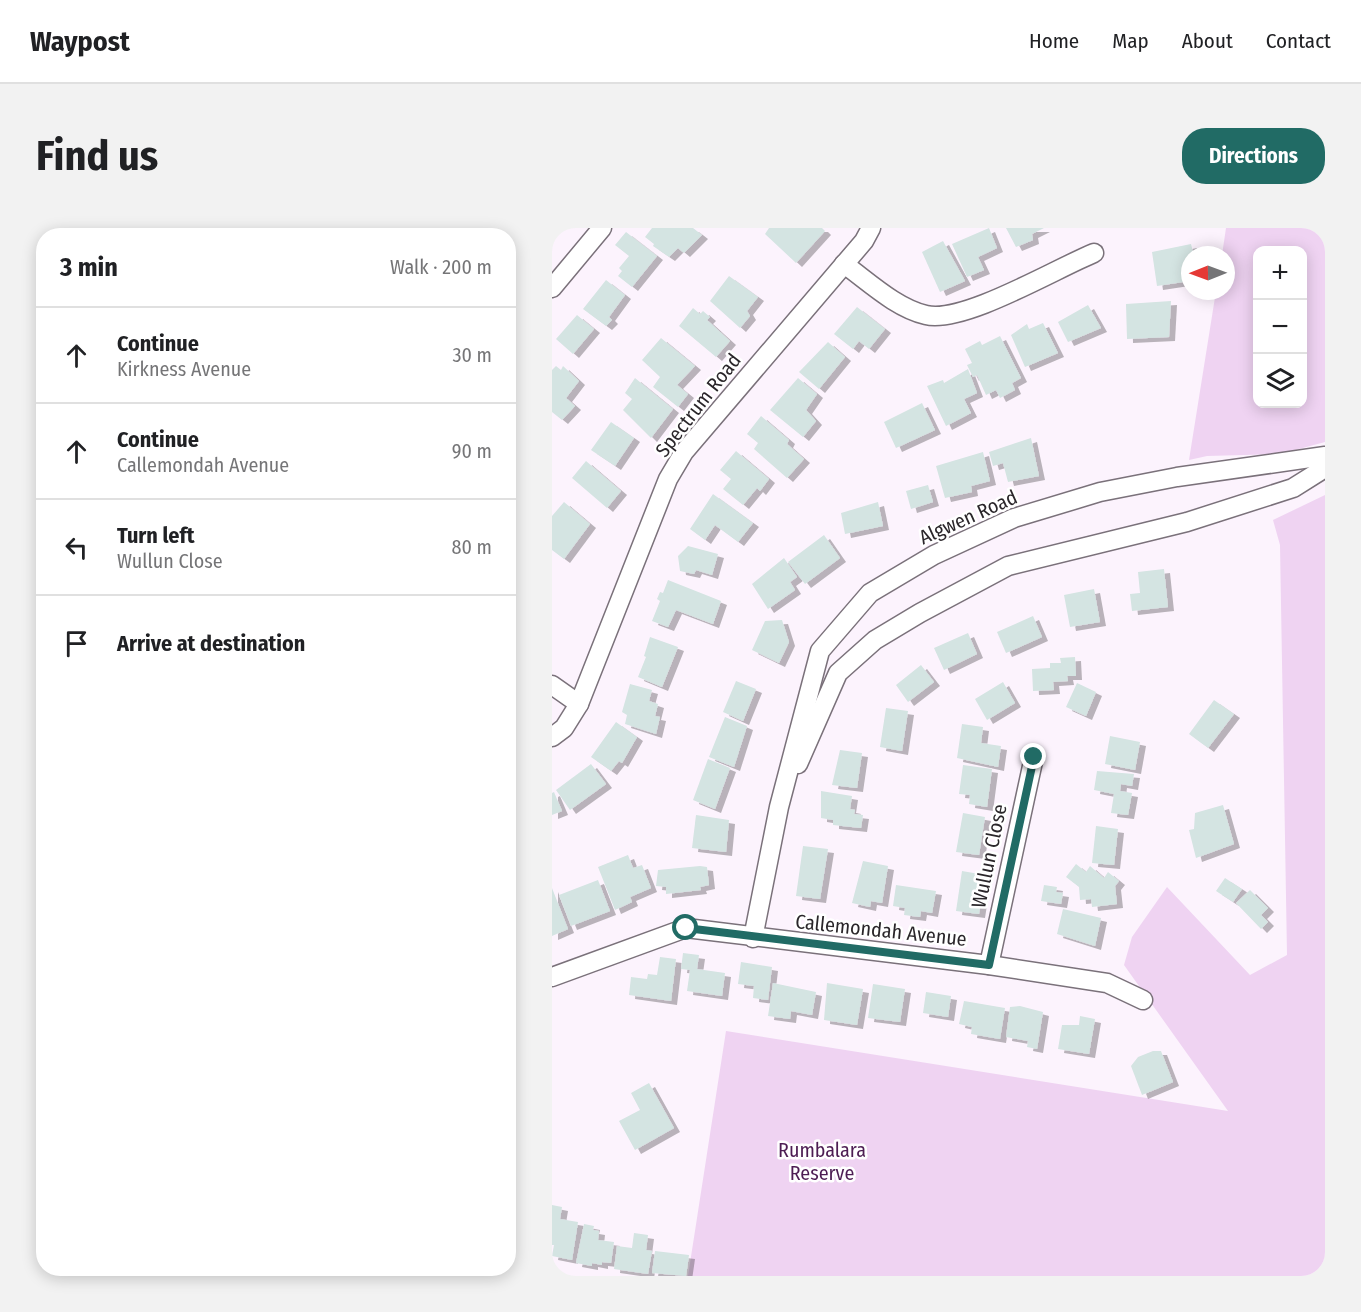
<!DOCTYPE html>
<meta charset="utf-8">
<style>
:root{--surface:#fff;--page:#f2f2f2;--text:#202124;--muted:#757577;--line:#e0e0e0;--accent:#216b65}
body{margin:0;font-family:"Fira Sans Condensed",sans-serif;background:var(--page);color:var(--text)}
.controls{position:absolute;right:18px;top:18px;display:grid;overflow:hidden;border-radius:12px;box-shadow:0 3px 15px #0003}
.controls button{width:54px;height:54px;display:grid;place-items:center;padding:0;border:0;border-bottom:2px solid var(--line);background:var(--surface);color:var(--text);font:30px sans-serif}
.compass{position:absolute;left:629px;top:18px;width:54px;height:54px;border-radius:50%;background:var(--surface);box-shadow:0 3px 15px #0003;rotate:269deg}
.stop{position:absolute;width:18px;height:18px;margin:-14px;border:4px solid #216b65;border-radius:50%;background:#fff}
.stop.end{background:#216b65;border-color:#fff;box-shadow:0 2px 6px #0008}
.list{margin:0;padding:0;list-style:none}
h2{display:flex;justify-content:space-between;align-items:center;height:78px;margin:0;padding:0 24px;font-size:26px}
h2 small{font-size:20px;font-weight:400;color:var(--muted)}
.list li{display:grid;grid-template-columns:39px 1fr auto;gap:18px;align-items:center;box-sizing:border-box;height:96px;padding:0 24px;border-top:2px solid var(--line)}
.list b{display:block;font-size:22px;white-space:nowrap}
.list p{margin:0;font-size:20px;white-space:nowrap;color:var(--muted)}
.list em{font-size:20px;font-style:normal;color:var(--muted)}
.icon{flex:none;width:33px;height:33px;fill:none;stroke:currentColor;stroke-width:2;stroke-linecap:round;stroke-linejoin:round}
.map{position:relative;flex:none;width:773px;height:1048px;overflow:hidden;border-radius:24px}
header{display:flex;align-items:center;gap:36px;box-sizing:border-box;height:84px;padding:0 30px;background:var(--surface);border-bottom:2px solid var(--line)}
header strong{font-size:28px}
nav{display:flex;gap:33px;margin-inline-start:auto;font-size:21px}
.intro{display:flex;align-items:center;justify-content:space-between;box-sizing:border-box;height:144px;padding:0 36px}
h1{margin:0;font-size:42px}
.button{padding:15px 27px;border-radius:24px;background:var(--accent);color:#fff;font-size:21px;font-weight:700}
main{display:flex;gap:36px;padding:0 36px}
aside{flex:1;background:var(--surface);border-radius:24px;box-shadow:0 3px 15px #0003}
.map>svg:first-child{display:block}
.green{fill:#efd3f2;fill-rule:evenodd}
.building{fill:#d4e4e2;filter:url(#shadow)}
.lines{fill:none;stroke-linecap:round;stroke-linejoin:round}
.minor-casing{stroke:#7a717a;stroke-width:21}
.minor{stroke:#fff;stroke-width:18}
.route{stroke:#216b65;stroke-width:8}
.labels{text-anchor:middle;stroke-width:5;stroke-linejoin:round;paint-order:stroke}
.street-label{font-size:20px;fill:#2a262a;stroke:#fff}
.park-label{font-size:20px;fill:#4d1d53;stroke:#fff}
</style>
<header>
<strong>Waypost</strong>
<nav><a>Home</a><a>Map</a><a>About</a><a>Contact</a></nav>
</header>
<div class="intro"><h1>Find us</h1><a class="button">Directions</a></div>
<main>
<aside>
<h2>3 min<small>Walk · 200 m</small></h2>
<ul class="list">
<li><svg class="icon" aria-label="ahead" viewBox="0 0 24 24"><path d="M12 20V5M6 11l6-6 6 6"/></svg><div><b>Continue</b><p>Kirkness Avenue</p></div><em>30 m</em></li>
<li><svg class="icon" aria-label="ahead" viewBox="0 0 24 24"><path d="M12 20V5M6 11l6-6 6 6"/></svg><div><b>Continue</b><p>Callemondah Avenue</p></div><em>90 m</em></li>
<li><svg class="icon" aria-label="left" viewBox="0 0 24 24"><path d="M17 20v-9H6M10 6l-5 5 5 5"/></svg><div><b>Turn left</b><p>Wullun Close</p></div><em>80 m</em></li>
<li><svg class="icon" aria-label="arrive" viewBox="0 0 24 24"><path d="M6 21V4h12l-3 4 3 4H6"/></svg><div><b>Arrive at destination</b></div></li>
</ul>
</aside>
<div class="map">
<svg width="773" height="1048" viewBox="0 0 773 1048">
<defs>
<filter id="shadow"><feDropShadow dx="6" dy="4" stdDeviation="0" flood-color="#0004"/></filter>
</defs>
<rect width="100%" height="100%" fill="#fcf3fd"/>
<g class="green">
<path d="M674 0H773V214L728 226 655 228 637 232 664 63H674V27H670ZM706 22H750V176H706Z"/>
<polygon points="773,267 773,1048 136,1048 174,803 676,883 572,737 580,709 615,659 698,747 735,727 728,317 721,292"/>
</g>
<g class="building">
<polygon points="100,0 141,0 150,7 132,25 126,20 117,29 101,18 102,16 93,9"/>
<polygon points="217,0 270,0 273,3 244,35 213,6"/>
<polygon points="437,0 445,20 426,29 432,42 415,49 400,16"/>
<polygon points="454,0 492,0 480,6 481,12 464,19"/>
<polygon points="74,4 105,28 80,59 66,48 70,43 67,40 77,28 63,17"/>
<polygon points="391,13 413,53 388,64 370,24"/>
<polygon points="639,16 641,24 649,27 638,27 638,53 605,58 600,24"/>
<polygon points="177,48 206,69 195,83 198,88 188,100 158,73"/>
<polygon points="54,52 73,67 57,89 60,92 54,98 31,81"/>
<polygon points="619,73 617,109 575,111 574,76"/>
<polygon points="536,77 549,100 516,114 506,94"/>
<polygon points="305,79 333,101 317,121 307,113 301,121 282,106"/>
<polygon points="141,80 148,86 151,83 158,89 155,92 178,113 164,129 127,98"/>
<polygon points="25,87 42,101 21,126 4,111"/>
<polygon points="491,95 506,125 473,139 459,107 475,96 477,101"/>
<polygon points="448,108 469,150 460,155 463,162 448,170 444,162 434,167 425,147 421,149 415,137 420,135 413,121 428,113 430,117"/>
<polygon points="109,110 143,138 125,157 136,166 126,179 101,159 108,149 90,132"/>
<polygon points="276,114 293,129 267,161 247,144"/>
<polygon points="4,138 9,142 11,138 27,153 14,170 23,178 10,192 0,184 0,142"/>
<polygon points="416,141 425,165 412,171 419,185 394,198 375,158 391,152 392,155"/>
<polygon points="83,150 121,181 99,210 71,182 80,171 73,165"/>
<polygon points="246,150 265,166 254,182 264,193 251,209 218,182"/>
<polygon points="370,175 383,202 344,220 332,194"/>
<polygon points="209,188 237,212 235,216 252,231 235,250 202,221 206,215 195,206"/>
<polygon points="59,194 82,210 63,238 39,222"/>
<polygon points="479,210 487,248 456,254 451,235 441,238 437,224"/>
<polygon points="184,223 217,251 208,263 205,260 191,277 171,261 179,251 168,242"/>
<polygon points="431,224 438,253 419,258 420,264 393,270 384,238"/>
<polygon points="34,233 69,263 55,280 20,250"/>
<polygon points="376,257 381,274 359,281 354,263"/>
<polygon points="161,266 201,295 186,314 163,297 153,312 138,301"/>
<polygon points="12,274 38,296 12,331 0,322 0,288"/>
<polygon points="326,274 331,298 293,306 289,285"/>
<polygon points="272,307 288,330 253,356 236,334"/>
<polygon points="136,318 166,326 160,347 144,342 142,346 128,343 126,328"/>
<polygon points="232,330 245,349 238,354 243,362 216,381 200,356"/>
<polygon points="612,341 616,379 580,383 578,366 588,365 586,344"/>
<polygon points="116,352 169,373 161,396 124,382 116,399 100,393 108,373 105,371 108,364 111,365"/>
<polygon points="542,361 548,394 518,399 512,367"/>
<polygon points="481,388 490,409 454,425 445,404"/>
<polygon points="230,392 237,414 227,435 200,422 213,393"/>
<polygon points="416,405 425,426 392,442 382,420"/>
<polygon points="98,409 126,419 110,459 86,449 94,429 92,428"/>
<polygon points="523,429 524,448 515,448 516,453 501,454 502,462 481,463 480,441 498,440 498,435 509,435 508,430"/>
<polygon points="369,437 382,454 356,474 344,457"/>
<polygon points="184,453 204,461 191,493 171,484"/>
<polygon points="451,454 463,475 435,492 423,471"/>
<polygon points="525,455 544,464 534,488 514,479"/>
<polygon points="78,456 100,462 97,473 106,476 103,488 108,489 104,506 73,496 75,487 70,484"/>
<polygon points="662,472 682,486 656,520 637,506"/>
<polygon points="334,480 356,483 350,523 328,519"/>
<polygon points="173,489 195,498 182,539 157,529"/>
<polygon points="64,494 85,509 70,535 67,533 59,543 39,529"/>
<polygon points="410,496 431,499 429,515 449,518 446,539 405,530"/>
<polygon points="558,508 588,514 583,542 553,536"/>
<polygon points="288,522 310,525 305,560 280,557"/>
<polygon points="156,531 178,540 163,581 141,572"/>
<polygon points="39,536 54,556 18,582 4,562"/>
<polygon points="411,537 440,541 435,579 417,576 418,567 407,566"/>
<polygon points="545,543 582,546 580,558 569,556 568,563 580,565 576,587 559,585 562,566 542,562"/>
<polygon points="269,563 300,568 298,581 303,582 302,586 311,587 309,600 281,597 281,592 269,590"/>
<polygon points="2,564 10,583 0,587 0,565"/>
<polygon points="671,577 682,616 644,630 637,602 642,601 643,585"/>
<polygon points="411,585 433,589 427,627 404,624"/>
<polygon points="144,587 177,592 174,624 140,620"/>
<polygon points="544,598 566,601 562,637 540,635"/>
<polygon points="251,618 276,621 268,671 244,668"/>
<polygon points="76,627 81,640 90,637 99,660 78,669 80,674 63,682 46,639"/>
<polygon points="311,633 336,638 330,675 319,673 318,679 300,675"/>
<polygon points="524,636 534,644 538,638 552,650 556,644 567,653 563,658 565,676 540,679 539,671 528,672 527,659 514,649"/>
<polygon points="148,638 155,639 157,657 148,659 149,662 114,666 114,659 104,658 106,642"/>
<polygon points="410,643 433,647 427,686 404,683"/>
<polygon points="673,650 690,661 681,674 664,663"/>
<polygon points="46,652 58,683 19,698 7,667"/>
<polygon points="344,657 384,663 380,685 369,683 368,689 352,687 353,680 341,678"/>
<polygon points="492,657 505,659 504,664 511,665 509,676 489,673"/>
<polygon points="0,660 16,701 0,708"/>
<polygon points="698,662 716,680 709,687 716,694 709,701 684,675"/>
<polygon points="511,681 549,690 543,718 505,706"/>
<polygon points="131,725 147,727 145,741 173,745 170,768 135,763 138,742 129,741"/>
<polygon points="108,729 124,731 119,773 77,767 79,749 95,751 96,746 105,747"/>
<polygon points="189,734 220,739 216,772 201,770 202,758 186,756"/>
<polygon points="221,755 264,764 260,787 239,783 238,791 216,788"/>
<polygon points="275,755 311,761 305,797 272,792"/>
<polygon points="321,756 353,761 348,794 316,790"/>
<polygon points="374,764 399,768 396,789 371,785"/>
<polygon points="412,773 453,780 448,811 419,806 420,799 407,796"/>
<polygon points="468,778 491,784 485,821 475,819 476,813 454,809 458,779"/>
<polygon points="528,788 543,791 537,826 506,821 510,797 527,797"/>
<polygon points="601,823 609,823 621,854 590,867 579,838 586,829"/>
<polygon points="97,855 122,900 83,922 67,893 88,882 79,865"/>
<polygon points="0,977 10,979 8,991 26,994 20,1032 0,1028 2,1017 0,1017"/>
<polygon points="32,996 42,998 41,1002 47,1003 46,1012 62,1014 59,1035 50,1034 50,1037 40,1035 40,1038 24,1035"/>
<polygon points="82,1005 96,1007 94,1022 100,1023 96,1046 62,1041 65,1018 80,1020"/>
<polygon points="103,1023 137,1027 134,1048 100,1045"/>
</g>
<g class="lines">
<defs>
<g id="minor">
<path d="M292 36C317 54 344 80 374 87 411 96 503 41 542 25"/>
<polyline points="0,60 50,0"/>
<polyline points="0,457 27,476"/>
<polyline points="0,509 12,500 27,476 116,251 132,224 312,13 319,0"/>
<polyline points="246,536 286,445 323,412 368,385 456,338 635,294 741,260 773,240"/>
<polyline points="201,710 227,579 268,423 318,365 382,327 462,290 548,264 625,249 773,228"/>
<polyline points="437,737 482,529"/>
<polyline points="0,749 134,700 437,737 555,755 591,772"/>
</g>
</defs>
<use href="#minor" class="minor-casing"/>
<use href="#minor" class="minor"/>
</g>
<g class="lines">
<polyline class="route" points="134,700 437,737 482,529"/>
</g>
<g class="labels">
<g class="street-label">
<text transform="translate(146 177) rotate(-52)" y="7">Spectrum Road</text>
<text transform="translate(416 289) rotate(-24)" y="7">Algwen Road</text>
<text transform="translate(437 628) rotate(-78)" y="7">Wullun Close</text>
<text transform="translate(329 702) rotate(6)" y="7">Callemondah Avenue</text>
</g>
<g class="park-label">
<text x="270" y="929">Rumbalara<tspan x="270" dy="23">Reserve</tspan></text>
</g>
</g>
</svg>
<div class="controls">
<button>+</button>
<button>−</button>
<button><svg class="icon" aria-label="layers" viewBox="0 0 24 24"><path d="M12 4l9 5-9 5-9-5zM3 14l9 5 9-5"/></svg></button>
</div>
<svg class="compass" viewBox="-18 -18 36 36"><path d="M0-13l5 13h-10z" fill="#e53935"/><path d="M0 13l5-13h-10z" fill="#757577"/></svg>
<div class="stop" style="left:134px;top:700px"></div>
<div class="stop end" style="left:482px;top:529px"></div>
</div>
</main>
